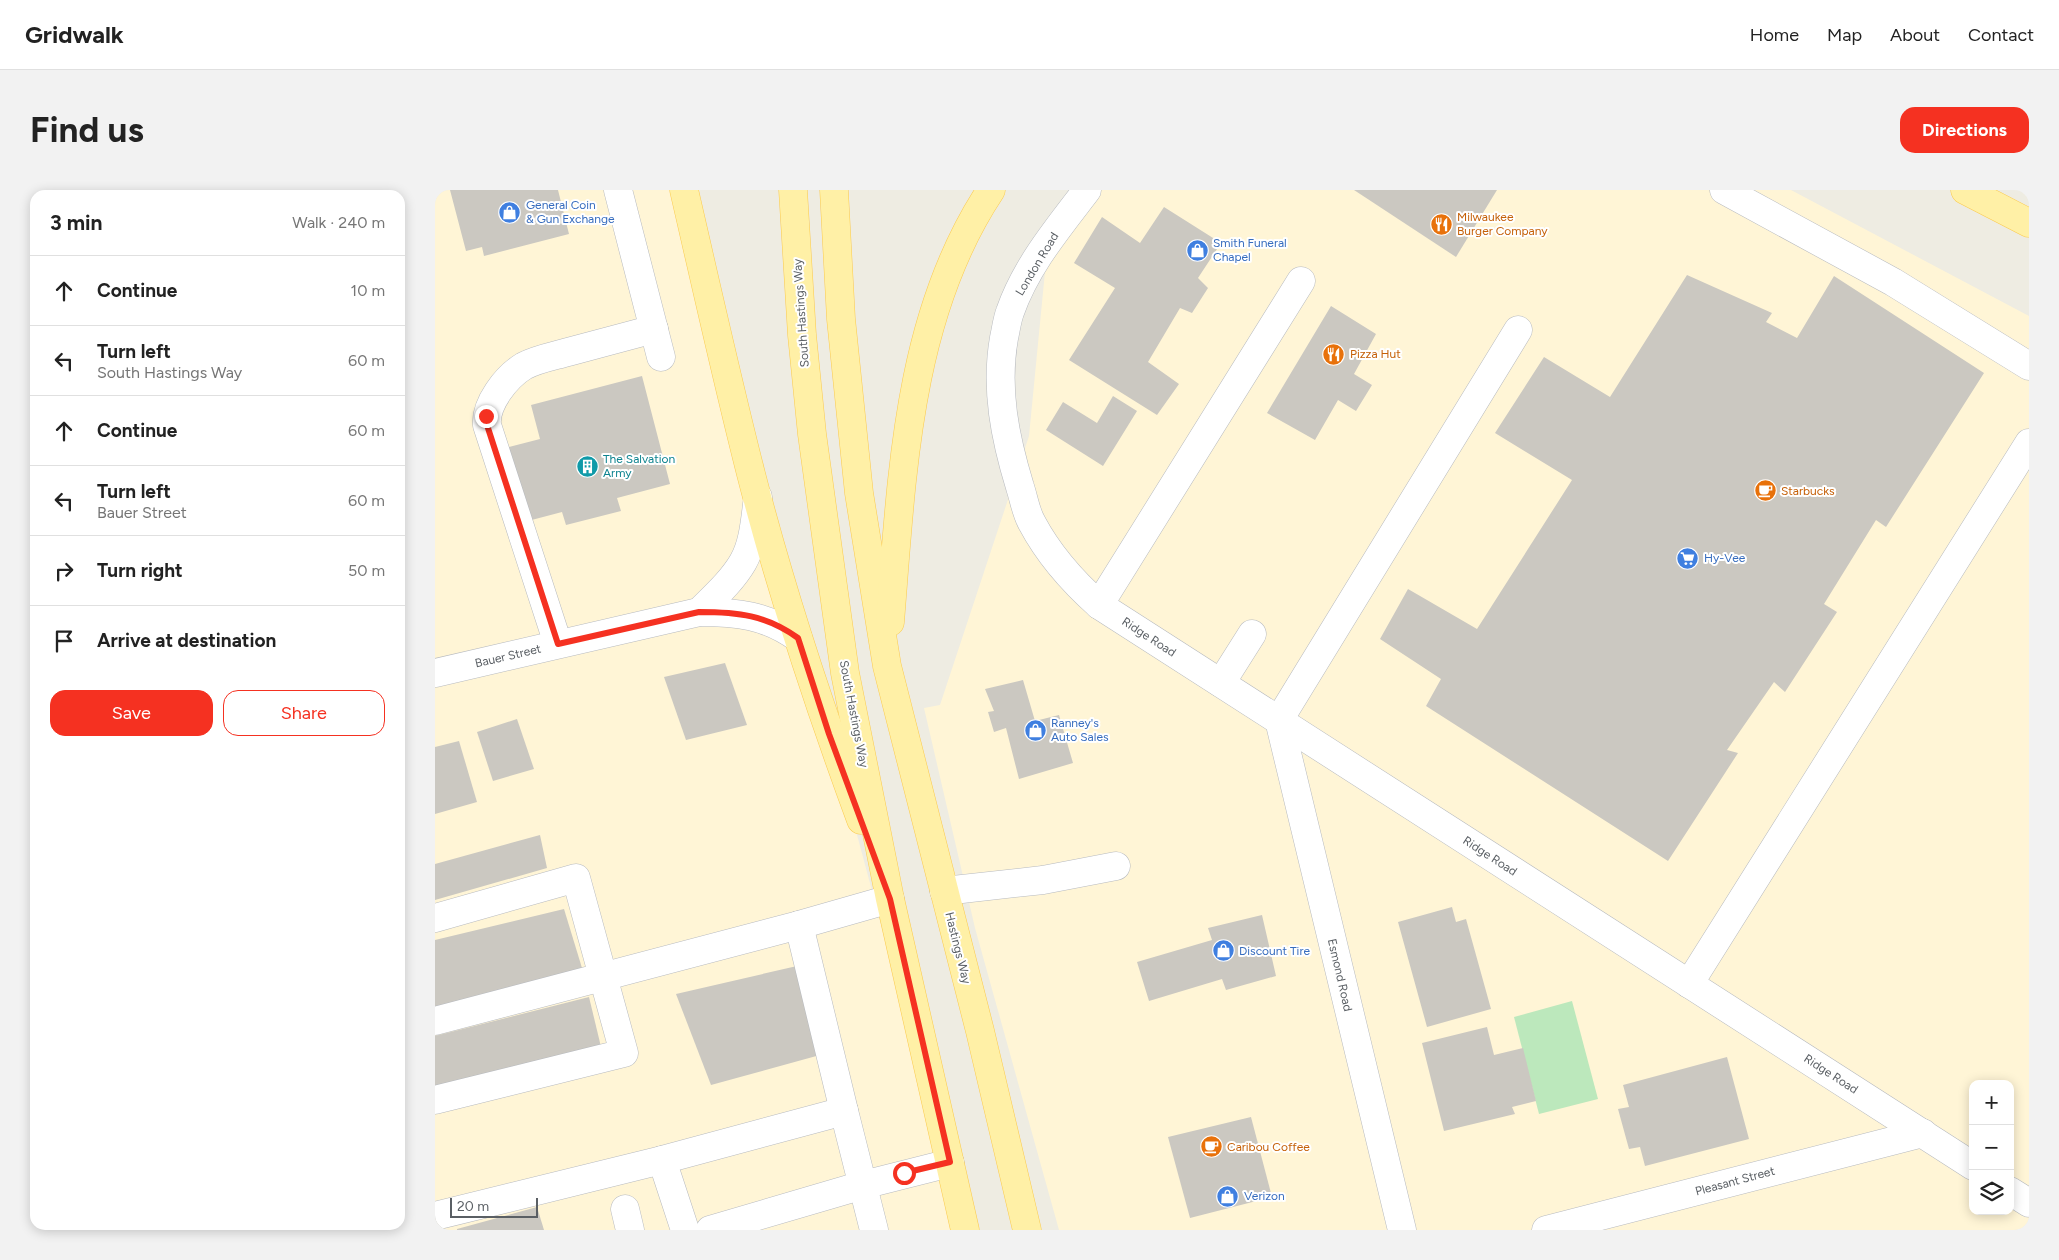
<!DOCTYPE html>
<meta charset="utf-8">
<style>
:root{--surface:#fff;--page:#f2f2f2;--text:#222;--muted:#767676;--line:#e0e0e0;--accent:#f53121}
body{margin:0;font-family:Figtree,sans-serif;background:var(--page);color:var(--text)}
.controls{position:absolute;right:15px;bottom:15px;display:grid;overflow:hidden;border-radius:10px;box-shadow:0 2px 12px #0003}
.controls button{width:45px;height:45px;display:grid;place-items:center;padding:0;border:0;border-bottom:1px solid var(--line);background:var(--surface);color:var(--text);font:25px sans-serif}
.scale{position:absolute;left:15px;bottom:12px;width:88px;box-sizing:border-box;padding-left:5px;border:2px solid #5a5f64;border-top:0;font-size:14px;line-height:18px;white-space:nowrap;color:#5a5f64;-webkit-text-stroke:4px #fff;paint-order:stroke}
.stop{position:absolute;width:15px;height:15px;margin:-11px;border:4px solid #f53121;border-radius:50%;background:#fff}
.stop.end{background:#f53121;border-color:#fff;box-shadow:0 1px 5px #0008}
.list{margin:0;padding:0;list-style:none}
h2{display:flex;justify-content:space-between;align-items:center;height:65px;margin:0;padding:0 20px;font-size:21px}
h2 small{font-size:16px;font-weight:400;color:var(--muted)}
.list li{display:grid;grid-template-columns:32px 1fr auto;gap:15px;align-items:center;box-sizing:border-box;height:70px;padding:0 20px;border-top:1px solid var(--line)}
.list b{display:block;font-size:19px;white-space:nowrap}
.list p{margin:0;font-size:16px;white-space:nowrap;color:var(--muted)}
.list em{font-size:16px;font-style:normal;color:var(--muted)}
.actions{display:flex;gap:10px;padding:15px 20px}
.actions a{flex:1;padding:11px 0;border:1px solid var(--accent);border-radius:15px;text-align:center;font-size:18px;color:var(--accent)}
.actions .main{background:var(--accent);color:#fff}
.icon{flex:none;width:28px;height:28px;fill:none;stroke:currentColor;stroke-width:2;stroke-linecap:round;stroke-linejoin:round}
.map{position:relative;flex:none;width:1594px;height:1040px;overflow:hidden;border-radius:15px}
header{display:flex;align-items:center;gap:30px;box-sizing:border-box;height:70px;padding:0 25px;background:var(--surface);border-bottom:1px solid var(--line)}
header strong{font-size:24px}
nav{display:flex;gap:28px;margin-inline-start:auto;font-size:18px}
.intro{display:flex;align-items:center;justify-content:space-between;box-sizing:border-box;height:120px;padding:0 30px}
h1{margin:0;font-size:35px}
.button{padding:12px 22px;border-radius:15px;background:var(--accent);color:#fff;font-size:18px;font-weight:700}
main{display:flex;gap:30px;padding:0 30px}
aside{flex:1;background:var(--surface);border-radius:15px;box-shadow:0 2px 12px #0003}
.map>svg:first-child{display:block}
.commercial{fill:#fff5d6;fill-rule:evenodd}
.grass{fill:#bce8bc}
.building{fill:#cbc8c1}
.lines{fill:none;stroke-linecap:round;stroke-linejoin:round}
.minor-casing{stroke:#b7babf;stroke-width:29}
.major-casing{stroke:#fbca4e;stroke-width:29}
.minor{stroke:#fff;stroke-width:28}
.major{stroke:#fff0a6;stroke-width:28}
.route{stroke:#f53121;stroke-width:6}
.labels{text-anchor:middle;stroke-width:4;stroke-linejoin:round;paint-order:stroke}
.shop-label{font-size:12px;fill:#366cbe;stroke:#fff;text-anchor:start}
.food-label{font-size:12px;fill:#c56008;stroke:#fff;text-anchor:start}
.street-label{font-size:12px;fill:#5a5f64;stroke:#fff}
.culture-label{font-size:12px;fill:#0d838f;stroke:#fff;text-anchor:start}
</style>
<header>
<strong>Gridwalk</strong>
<nav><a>Home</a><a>Map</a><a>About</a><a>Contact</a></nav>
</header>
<div class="intro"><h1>Find us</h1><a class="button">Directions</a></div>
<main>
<aside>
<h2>3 min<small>Walk · 240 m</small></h2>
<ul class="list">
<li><svg class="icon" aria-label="ahead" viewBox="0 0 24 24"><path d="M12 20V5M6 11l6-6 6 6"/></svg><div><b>Continue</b></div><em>10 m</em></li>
<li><svg class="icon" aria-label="left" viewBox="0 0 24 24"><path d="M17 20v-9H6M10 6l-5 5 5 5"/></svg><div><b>Turn left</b><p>South Hastings Way</p></div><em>60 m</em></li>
<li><svg class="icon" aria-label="ahead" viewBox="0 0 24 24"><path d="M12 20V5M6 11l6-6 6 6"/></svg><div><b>Continue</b></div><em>60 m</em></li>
<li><svg class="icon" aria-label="left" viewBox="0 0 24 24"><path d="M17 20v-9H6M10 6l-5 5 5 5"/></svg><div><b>Turn left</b><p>Bauer Street</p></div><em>60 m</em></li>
<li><svg class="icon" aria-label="right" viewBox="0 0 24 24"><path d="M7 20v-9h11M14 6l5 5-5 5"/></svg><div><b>Turn right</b></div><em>50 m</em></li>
<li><svg class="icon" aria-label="arrive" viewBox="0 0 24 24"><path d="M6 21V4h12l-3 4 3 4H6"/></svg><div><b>Arrive at destination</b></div></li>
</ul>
<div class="actions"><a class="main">Save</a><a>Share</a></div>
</aside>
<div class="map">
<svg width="1594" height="1040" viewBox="0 0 1594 1040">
<rect width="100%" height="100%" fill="#eeece2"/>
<g class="commercial">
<polygon points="0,0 249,0 528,1040 0,1040"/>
<path d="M652 0H1356L1594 126V1040H624L540 738 489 518 505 515 594 246 613 51ZM1538 894H1575V1021H1538Z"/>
</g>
<polygon class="grass" points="1137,811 1163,909 1104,924 1079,827"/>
<g class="building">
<polygon points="15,0 123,0 134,44 49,66 47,57 31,61"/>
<polygon points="919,0 1062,0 1021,67"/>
<polygon points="729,17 786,53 763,88 773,98 757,123 745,118 713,172 744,194 722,225 634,170 680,98 639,73 667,27 705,53"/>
<polygon points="1252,85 1337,123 1331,132 1362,148 1399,86 1549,183 1451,337 1441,330 1389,414 1402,422 1350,502 1339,492 1292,560 1303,563 1233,671 991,516 1006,489 945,449 973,399 1042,439 1137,290 1060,243 1109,167 1175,207"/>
<polygon points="896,116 941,144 919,184 937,195 921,221 903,210 880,250 832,223"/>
<polygon points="207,186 235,294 182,308 186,321 131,335 127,322 89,332 70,258 105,249 96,215"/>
<polygon points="678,206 702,221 668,276 611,240 628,212 662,233"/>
<polygon points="290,473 312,535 251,550 229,487"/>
<polygon points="588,490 600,531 624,525 638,573 584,589 571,538 559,542 553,522 559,521 550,499"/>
<polygon points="82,529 99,579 58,591 42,542"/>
<polygon points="24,551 42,612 0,624 0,557"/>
<polygon points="105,645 112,678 0,710 0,674"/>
<polygon points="1017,717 1021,732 1031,729 1056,819 992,837 963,732"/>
<polygon points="129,719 147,778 0,818 0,750"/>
<polygon points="827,725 841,786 791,800 787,789 714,811 702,772 777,750 773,738"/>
<polygon points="362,776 385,865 276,895 241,804"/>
<polygon points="154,807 167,861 0,904 0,846"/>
<polygon points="1052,837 1059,865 1088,858 1101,911 1077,917 1080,924 1009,941 987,853"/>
<polygon points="1292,867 1314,949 1210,976 1205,957 1194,959 1183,919 1194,917 1188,895"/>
<polygon points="816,927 837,1007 755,1028 733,947"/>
<polygon points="102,1017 109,1040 22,1040 22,1039"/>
</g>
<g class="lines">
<defs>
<g id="minor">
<polyline points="183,0 226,167"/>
<path d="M652 0C623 38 591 76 575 122 572 130 571 139 569 148 560 199 570 248 585 297 589 309 591 323 597 333 614 365 637 391 664 415L1538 976"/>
<polyline points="1289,0 1458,92 1594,176"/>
<polyline points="664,415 866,91"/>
<path d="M264 422C279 407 297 391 308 372 319 353 320 328 323 307"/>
<path d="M123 454 52 235C50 214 71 187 89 176 102 169 119 166 133 162 162 154 190 147 219 139"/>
<path d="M0 483 264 422C302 422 331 425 363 448"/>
<polyline points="786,493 817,444"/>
<polyline points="509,701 608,690 681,676"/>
<polyline points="0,728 141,688 189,863 0,910"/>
<polyline points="364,735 455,709"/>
<polyline points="1254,794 1594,253"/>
<polyline points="0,831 364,735 409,921"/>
<polyline points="227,970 409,921 439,1040"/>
<polyline points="1575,1001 1594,1013"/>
<polyline points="190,1019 195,1040"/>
<polyline points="0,1026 227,970 250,1040"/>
<polyline points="275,1040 428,995 515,973"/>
<polyline points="967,1040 844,530 1083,140"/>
<polyline points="1111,1040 1488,943"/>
</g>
<g id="major">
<path d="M249 0C271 95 292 190 316 284 346 401 384 516 426 630"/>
<polyline points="358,0 367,145 377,244 410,483 455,709 530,1040"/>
<polyline points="399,0 406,129 424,303 452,476 545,841 592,1040"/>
<polyline points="1530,0 1594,33"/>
<path d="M455 432C467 285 472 126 556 0"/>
</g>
</defs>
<use href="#minor" class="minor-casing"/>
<use href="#major" class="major-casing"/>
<use href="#minor" class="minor"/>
<use href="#major" class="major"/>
</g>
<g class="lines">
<path class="route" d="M51 226 52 235 123 454 264 422C303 422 331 425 363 448L394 544 455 709 515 972 469 983"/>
</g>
<defs>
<symbol id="shop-disc" viewBox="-11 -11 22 22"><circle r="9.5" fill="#3f7fe0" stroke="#fff"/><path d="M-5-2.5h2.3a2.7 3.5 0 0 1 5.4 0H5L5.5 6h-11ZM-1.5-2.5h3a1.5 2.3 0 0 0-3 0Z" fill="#fff"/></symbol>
<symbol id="restaurant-disc" viewBox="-11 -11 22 22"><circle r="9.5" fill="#e8710a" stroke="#fff"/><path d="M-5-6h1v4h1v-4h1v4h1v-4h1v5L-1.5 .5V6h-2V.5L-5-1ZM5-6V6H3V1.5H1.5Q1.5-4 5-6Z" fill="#fff"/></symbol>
<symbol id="building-disc" viewBox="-11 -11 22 22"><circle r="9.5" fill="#0f9aa8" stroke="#fff"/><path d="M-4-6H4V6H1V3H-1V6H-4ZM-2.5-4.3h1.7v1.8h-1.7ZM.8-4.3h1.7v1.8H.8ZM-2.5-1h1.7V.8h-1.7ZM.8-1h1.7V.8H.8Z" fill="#fff"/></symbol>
<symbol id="cafe-disc" viewBox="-11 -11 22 22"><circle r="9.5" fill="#e8710a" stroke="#fff"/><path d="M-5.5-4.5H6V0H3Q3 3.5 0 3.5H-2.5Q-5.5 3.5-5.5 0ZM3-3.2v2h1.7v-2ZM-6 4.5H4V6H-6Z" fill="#fff"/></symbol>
<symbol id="supermarket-disc" viewBox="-11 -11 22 22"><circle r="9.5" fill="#3f7fe0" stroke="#fff"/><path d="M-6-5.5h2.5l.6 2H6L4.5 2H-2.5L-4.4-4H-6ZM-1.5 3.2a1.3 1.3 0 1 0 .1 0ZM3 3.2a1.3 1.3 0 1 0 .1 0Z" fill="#fff"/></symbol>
</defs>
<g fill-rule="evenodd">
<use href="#shop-disc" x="62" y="10" width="25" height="25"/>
<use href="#restaurant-disc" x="994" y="22" width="25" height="25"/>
<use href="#shop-disc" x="750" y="48" width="25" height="25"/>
<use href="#restaurant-disc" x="886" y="152" width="25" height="25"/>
<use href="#building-disc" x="140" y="264" width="25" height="25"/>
<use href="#cafe-disc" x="1318" y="288" width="25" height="25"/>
<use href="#supermarket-disc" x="1240" y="356" width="25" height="25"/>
<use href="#shop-disc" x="588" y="528" width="25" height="25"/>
<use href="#shop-disc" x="776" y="748" width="25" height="25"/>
<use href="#cafe-disc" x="764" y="944" width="25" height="25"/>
<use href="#shop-disc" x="780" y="994" width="25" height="25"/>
</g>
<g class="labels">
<g class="shop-label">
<text x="91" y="19">General Coin<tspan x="91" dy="14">&amp; Gun Exchange</tspan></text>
<text x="778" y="57">Smith Funeral<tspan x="778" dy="14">Chapel</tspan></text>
<text x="1269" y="372">Hy-Vee</text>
<text x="616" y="537">Ranney's<tspan x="616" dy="14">Auto Sales</tspan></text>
<text x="804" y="765">Discount Tire</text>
<text x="809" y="1010">Verizon</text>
</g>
<g class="food-label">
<text x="1022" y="31">Milwaukee<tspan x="1022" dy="14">Burger Company</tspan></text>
<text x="915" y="168">Pizza Hut</text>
<text x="1346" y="305">Starbucks</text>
<text x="792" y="961">Caribou Coffee</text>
</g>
<g class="street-label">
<text transform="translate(602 74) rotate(-59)" y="4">London Road</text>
<text transform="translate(366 123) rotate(-94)" y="4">South Hastings Way</text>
<text transform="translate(714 447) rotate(33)" y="4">Ridge Road</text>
<text transform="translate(73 466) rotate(-13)" y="4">Bauer Street</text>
<text transform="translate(419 524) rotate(79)" y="4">South Hastings Way</text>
<text transform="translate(1055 666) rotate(33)" y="4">Ridge Road</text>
<text transform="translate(523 758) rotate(76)" y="4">Hastings Way</text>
<text transform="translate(905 785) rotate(77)" y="4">Esmond Road</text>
<text transform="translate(1396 884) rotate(33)" y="4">Ridge Road</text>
<text transform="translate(1300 991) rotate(-15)" y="4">Pleasant Street</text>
</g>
<g class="culture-label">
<text x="168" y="273">The Salvation<tspan x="168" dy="14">Army</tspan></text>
</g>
</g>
</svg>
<div class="controls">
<button>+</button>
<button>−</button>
<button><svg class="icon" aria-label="layers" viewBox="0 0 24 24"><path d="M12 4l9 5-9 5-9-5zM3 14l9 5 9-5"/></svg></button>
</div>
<div class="scale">20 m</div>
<div class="stop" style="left:469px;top:983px"></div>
<div class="stop end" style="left:51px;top:226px"></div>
</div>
</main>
